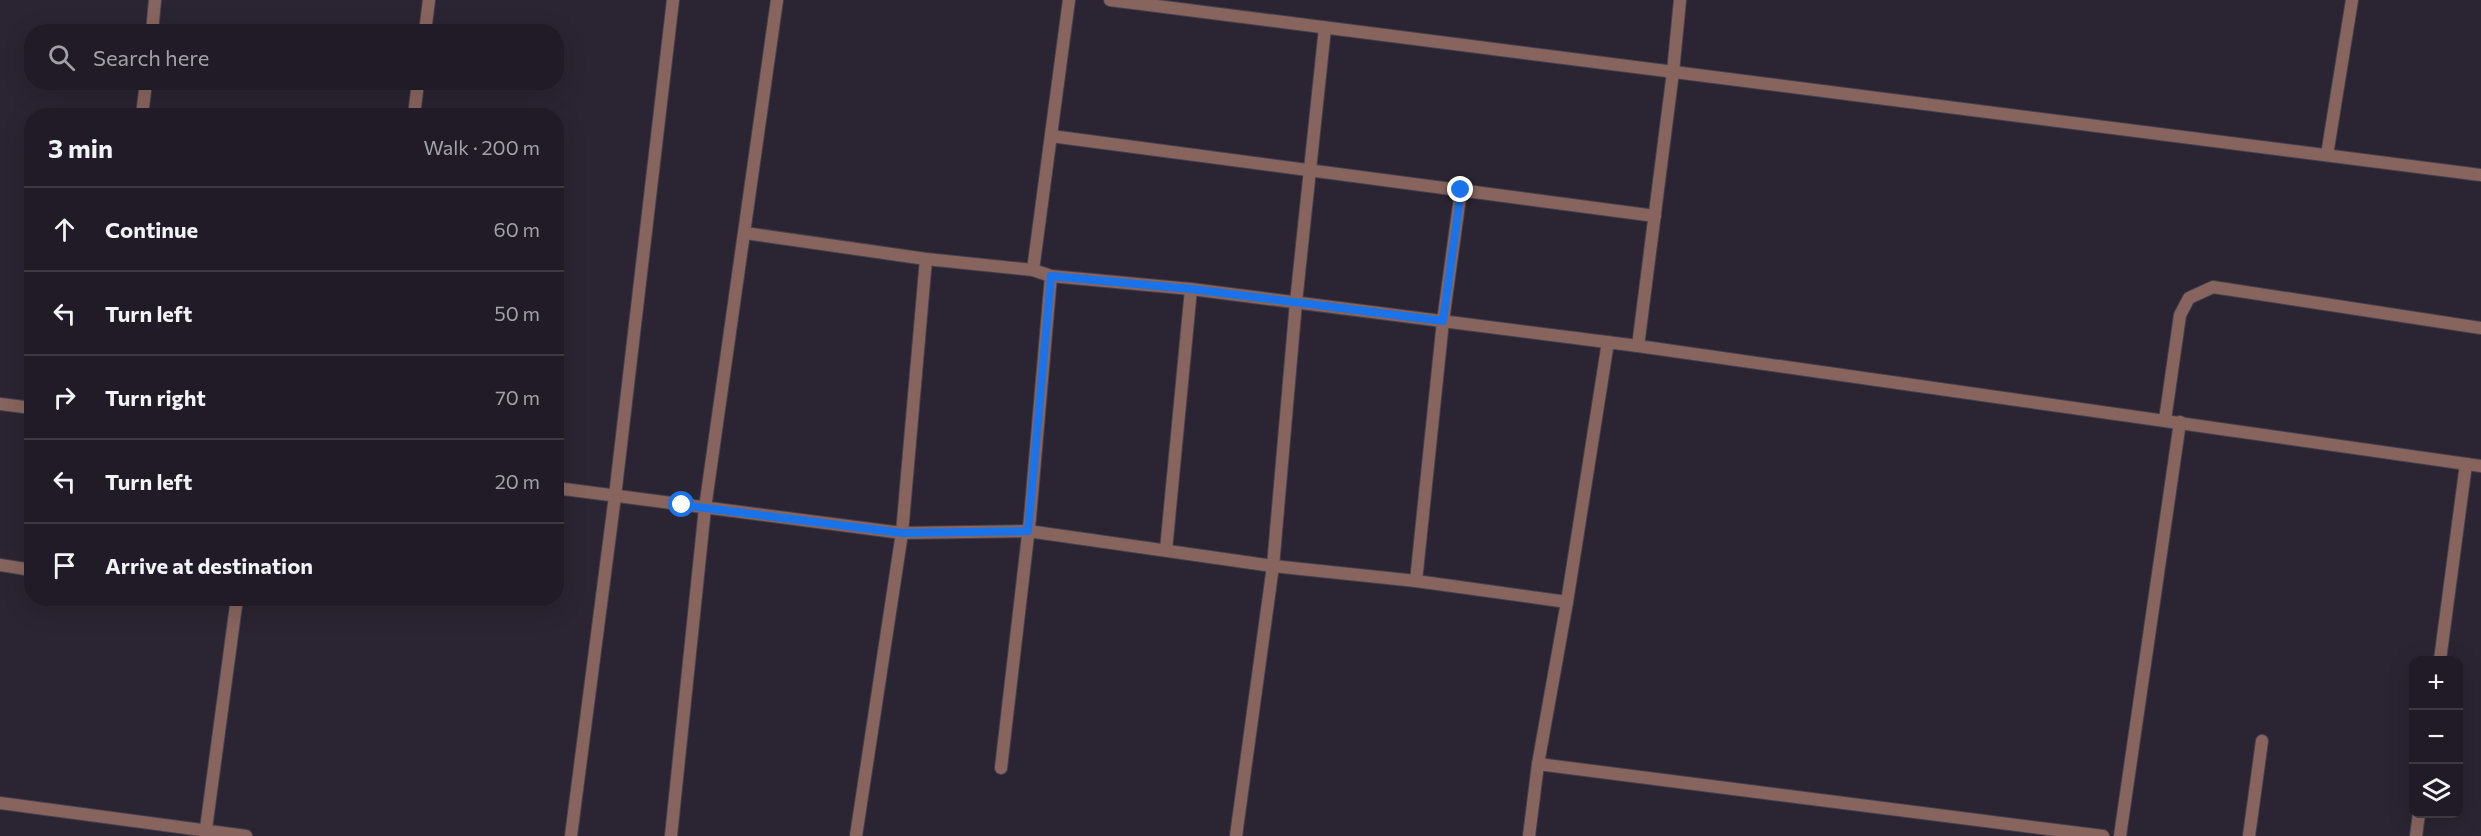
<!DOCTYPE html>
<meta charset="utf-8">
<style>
:root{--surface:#201b26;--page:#28242e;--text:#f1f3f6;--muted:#a2a1a7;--line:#3d3943}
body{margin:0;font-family:Commissioner,sans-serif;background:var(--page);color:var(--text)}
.controls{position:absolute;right:18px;bottom:18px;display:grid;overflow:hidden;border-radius:12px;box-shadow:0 6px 24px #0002}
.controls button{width:54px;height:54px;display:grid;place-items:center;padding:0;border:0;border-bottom:2px solid var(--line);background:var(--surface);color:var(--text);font:30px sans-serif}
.stop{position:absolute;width:18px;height:18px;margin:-14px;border:4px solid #1a73e8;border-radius:50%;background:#fff}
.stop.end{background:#1a73e8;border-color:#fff;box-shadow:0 2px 6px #0008}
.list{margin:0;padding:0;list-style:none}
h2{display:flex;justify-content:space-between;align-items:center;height:78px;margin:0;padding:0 24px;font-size:26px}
h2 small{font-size:20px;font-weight:400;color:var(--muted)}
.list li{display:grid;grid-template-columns:39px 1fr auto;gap:18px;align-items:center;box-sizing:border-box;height:84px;padding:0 24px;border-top:2px solid var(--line)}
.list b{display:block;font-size:22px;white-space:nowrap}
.list em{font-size:20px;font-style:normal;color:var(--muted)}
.icon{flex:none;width:33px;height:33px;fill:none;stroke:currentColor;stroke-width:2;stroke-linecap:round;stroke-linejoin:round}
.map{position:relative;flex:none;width:2481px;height:836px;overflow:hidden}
.search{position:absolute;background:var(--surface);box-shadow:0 6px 24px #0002;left:24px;top:24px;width:540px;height:66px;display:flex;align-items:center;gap:15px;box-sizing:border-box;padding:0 21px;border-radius:24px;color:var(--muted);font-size:22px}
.panel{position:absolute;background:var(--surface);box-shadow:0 6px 24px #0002;left:24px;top:108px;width:540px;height:498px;border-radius:24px}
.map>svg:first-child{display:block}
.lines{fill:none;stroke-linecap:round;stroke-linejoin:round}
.street-casing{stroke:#47414e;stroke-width:14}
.street{stroke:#87655e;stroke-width:12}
.route{stroke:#1a73e8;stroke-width:8}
</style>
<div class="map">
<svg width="2481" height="836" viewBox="0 0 2481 836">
<rect width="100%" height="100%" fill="#2b2432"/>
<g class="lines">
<defs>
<g id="street">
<polyline points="1110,0 2481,175"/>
<polyline points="152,32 155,0"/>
<polyline points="425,32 429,0"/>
<polyline points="142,116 146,82"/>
<polyline points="414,116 418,82"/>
<polyline points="1051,136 1655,216"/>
<polyline points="2327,155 2352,0"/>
<polyline points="745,233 926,259 1033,270 1051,276 1191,289 1638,346 2481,466"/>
<polyline points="1033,270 1069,0"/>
<polyline points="1638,346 1673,72 1680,0"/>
<polyline points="0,404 32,408"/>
<polyline points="2165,420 2180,315 2189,298 2213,287 2481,328"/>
<polyline points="556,488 902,533 1028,531 1273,566 1416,581 1567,602"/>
<polyline points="1166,550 1191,289"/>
<polyline points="0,565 32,570"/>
<polyline points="1416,581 1443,321 1461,190"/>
<polyline points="2440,660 2466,464"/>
<polyline points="1538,764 1567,602 1608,342"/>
<polyline points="1001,768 1030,518 1051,276"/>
<polyline points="0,803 246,836"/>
<polyline points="205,836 237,598"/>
<polyline points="571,836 615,496 673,0"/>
<polyline points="671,836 705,508 777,0"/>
<polyline points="856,836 902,533 926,259"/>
<polyline points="1236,836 1273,566 1296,302 1325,28"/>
<polyline points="1529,836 1538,764 2103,836"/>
<polyline points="2120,836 2180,422"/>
<polyline points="2249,836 2262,741"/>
<polyline points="2416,836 2419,814"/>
</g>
</defs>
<use href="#street" class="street-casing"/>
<use href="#street" class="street"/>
</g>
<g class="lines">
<polyline class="route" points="682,505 902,533 1028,531 1051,276 1191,289 1443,321 1461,190"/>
</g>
</svg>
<div class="controls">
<button>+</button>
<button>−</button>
<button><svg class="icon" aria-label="layers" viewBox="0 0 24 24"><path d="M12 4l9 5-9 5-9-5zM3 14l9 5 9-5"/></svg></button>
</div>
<div class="stop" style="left:682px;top:505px"></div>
<div class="stop end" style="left:1461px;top:190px"></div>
<div class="search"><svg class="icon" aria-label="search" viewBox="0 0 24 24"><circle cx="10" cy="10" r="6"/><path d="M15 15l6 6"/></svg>Search here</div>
<section class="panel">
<h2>3 min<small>Walk · 200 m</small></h2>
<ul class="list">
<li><svg class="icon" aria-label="ahead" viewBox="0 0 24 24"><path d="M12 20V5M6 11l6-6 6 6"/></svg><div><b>Continue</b></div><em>60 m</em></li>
<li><svg class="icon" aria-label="left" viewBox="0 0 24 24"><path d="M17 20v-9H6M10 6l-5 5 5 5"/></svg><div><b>Turn left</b></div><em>50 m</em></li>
<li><svg class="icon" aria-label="right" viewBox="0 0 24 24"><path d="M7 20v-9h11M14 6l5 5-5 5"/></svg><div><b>Turn right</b></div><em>70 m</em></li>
<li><svg class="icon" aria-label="left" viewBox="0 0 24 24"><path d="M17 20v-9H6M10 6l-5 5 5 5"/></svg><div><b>Turn left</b></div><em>20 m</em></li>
<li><svg class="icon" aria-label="arrive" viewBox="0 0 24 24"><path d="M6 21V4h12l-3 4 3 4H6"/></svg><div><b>Arrive at destination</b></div></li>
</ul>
</section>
</div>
